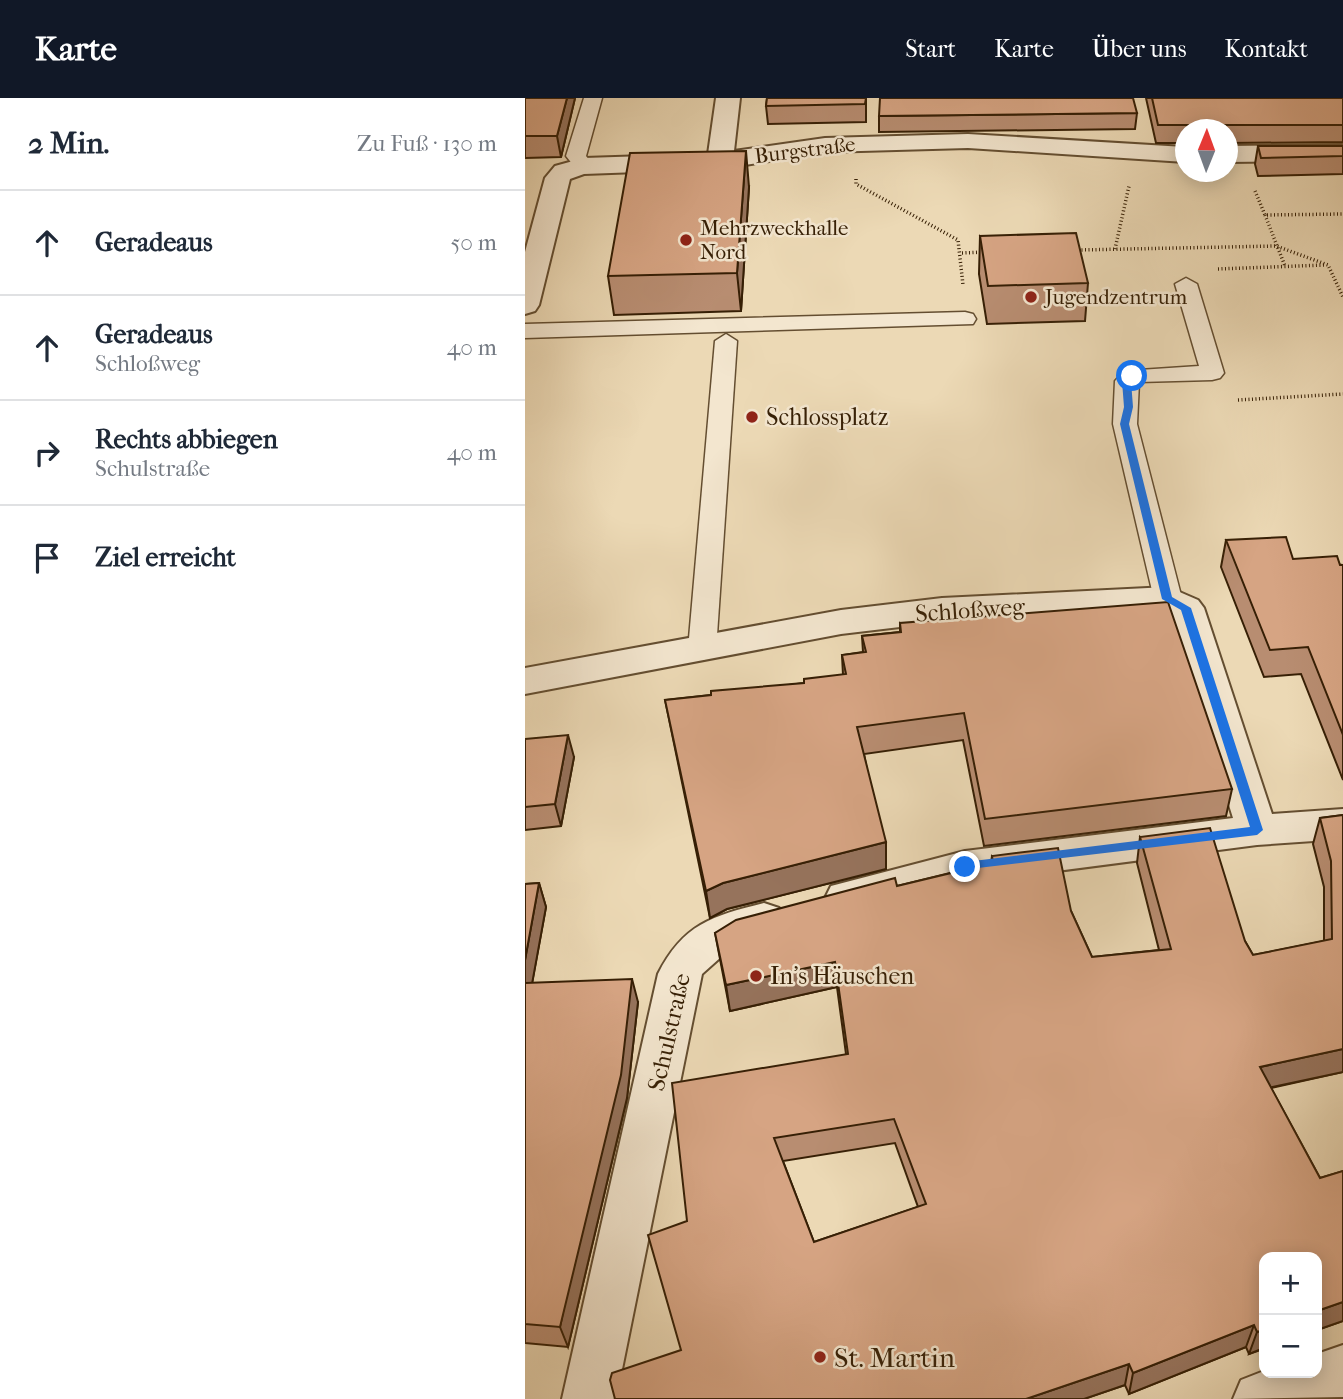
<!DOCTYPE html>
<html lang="de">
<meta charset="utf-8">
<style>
:root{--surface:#fff;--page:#f2f2f3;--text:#1f2937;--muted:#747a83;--line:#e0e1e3;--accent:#111827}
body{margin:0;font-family:"IM FELL French Canon",serif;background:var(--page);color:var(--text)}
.controls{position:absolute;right:21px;bottom:21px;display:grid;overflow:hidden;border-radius:14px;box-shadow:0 4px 18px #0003}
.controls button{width:63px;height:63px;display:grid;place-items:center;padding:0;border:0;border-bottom:2px solid var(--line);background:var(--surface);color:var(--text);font:35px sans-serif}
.compass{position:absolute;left:650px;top:21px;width:63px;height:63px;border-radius:50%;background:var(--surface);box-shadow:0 4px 18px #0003;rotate:1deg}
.stop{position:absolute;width:21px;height:21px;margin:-16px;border:5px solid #1a73e8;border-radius:50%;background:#fff}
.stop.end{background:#1a73e8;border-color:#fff;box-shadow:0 2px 7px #0008}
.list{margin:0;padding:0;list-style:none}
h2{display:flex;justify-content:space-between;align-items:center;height:91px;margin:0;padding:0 28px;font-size:30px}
h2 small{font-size:23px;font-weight:400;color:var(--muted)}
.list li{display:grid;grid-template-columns:46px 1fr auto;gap:21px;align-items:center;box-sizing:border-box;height:105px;padding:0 28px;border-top:2px solid var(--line)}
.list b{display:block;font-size:26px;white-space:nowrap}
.list p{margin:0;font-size:23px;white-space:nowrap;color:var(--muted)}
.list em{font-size:23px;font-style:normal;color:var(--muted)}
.icon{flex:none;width:38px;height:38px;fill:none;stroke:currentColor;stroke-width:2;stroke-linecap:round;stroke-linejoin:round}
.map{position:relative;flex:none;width:818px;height:1301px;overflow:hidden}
header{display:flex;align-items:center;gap:42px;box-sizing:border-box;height:98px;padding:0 35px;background:var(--accent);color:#fff}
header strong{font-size:33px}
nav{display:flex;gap:38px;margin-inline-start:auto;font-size:24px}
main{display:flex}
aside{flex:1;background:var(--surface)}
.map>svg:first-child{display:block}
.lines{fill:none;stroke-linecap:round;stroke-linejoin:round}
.lane-casing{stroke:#644e31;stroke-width:3}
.street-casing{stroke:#644e31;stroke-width:4}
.path{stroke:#361f05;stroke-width:3.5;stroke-dasharray:1 2.5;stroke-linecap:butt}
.lane{fill:#f3e6cf;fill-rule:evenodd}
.street{fill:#f3e6cf;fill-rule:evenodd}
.wall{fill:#b88d71;stroke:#361f05;stroke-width:2;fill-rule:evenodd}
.shaded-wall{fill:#96735c;stroke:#361f05;stroke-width:2}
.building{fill:#d6a483;stroke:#361f05;stroke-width:2;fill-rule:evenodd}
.route{fill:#1a73e8}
.poi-dot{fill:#8f2418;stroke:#f3e6cf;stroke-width:2.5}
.labels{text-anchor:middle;stroke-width:5;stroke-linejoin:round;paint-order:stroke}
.far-street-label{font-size:21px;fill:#361f05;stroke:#f3e6cf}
.far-poi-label{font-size:21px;fill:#361f05;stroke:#f3e6cf;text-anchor:start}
.poi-label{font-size:24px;fill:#361f05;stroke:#f3e6cf;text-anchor:start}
.street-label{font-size:24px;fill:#361f05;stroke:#f3e6cf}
.near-poi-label{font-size:28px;fill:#361f05;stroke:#f3e6cf;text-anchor:start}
</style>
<header>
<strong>Karte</strong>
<nav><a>Start</a><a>Karte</a><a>Über uns</a><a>Kontakt</a></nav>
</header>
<main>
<aside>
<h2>2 Min.<small>Zu Fuß · 130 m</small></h2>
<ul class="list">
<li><svg class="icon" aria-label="ahead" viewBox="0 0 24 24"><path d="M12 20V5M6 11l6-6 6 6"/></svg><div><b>Geradeaus</b></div><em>50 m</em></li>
<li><svg class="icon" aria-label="ahead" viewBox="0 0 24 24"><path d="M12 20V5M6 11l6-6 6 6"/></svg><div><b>Geradeaus</b><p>Schloßweg</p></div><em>40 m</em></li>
<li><svg class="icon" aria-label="right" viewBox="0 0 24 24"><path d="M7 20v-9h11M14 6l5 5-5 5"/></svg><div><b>Rechts abbiegen</b><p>Schulstraße</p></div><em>40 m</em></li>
<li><svg class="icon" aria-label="arrive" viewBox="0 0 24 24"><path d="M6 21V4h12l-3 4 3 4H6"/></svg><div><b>Ziel erreicht</b></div></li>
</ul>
</aside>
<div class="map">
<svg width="818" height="1301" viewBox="0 0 818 1301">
<rect width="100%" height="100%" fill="#ecd9b5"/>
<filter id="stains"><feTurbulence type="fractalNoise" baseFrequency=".00286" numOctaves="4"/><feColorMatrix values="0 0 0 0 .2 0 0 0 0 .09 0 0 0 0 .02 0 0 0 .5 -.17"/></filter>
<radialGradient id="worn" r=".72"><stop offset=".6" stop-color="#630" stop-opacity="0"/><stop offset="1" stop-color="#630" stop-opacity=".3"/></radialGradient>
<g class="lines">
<defs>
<g id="lane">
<polygon points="59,0 77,0 61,58 69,68 59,74 52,72 41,58"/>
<polygon points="661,180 672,186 699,275 695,280 687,282 614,284 612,326 657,501 653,507 643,510 633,507 629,501 588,326 590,283 599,273 674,268 650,186"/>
<polygon points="440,214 448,216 451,221 448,226 0,240 0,226"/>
<polygon points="201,236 212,243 191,552 187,559 177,562 167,559 163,552 190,243"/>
</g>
<g id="street">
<polygon points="191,0 215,0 209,53 300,40 443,36 660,49 660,64 443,50 300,54 195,71 59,76 45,81 14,207 10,213 0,216 0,154 20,80 30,68 59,60 183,56"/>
<polygon points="818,47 818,63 702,64 702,48"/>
<polygon points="643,489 673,502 679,510 747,716 818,711 818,741 732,747 440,785 321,817 306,812 300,800 306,788 440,753 708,720 645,517 638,513 417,524 316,536 0,596 0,570 316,512 417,500"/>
<path d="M239 805 254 810 260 822 254 834 205 851 177 876 91 1301H37L133 876C158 826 187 818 239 805Z"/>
<polygon points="818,1247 818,1299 708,1301 716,1282 739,1273 792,1275 792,1256"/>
</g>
</defs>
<use href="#lane" class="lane-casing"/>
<use href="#street" class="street-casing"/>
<g class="path">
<polyline points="331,81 331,86 433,142 438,187"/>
<polyline points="730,93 740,117 818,116"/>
<polyline points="740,117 760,168"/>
<polyline points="590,151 604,88"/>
<polyline points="553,152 751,148 803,167 818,199"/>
<polyline points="437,155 460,154"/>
<polyline points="693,171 800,167"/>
<polyline points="713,302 818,296"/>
</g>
<use href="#lane" class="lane"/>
<use href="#street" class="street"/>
</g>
<g class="wall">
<polygon points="0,0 50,0 36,59 0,60"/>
<polygon points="242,0 341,0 341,24 243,26 241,8"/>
<polygon points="621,0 818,0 818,44 703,45 703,32 661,32 661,45 631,45"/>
<polygon points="612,15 610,31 354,34 354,18"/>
<polygon points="733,48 818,48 818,76 733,78 730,66"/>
<polygon points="224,89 216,213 89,217 83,178"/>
<polygon points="455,138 563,185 560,223 462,226 454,176"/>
<polygon points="701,442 768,461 818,467 818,682 776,576 739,579 696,469"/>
<polygon points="375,525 707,691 701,718 459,748 438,642 339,656 361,771 202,811 185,820 140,602 186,597 279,585 318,577 317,557 338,554 337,538 375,534"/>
<polygon points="0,641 49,659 36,728 0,732"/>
<path d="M818 717V974L746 990 795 1080 818 1073V1223L724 1256 721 1249 604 1296 600 1287 559 1301H90L156 1252 162 1123 321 956 312 889 205 913 190 835 372 788 466 765 467 758 546 813 567 859 634 852 612 765 615 739 720 843 728 857 799 843V789L788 746 795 720ZM370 1045 393 1109 289 1144 258 1063Z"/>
<polygon points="14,785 21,809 7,885 113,904 102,1000 43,1249 0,1245 0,786"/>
</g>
<g class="shaded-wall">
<polygon points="42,0 50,0 36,59 32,38"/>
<polygon points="221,53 224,89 216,213 212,175"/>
<polygon points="43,637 49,659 36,728 30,706"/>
<polygon points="361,744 361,771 202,811 185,820 181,793 198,785"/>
<polygon points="14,785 21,809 3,908 0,898 0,862"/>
<polygon points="310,864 312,889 205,913 201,887"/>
<polygon points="107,881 113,904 102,1000 43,1249 35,1229"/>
<polygon points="818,951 818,974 728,993 735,969"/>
<polygon points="818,1204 818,1223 792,1232 792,1213"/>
<polygon points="729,1227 721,1249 604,1296 608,1275"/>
<polygon points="739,1232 739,1250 724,1256 732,1234"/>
<polygon points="604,1266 600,1287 559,1301 501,1301"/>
</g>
<g class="building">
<polygon points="0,0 42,0 32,38 0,38"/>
<polygon points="242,0 341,0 340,6 241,8"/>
<polygon points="355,0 608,0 612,15 354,18"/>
<polygon points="627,0 818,0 818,27 633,27"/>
<polygon points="733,48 818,48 818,58 736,60"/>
<polygon points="221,53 212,175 83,178 105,55"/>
<polygon points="551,135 563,185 463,188 455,138"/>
<polygon points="761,439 768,461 812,458 815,467 818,467 818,637 783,549 745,552 701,442"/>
<polygon points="643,504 707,691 460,721 439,615 332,629 361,744 198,785 181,793 140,602 186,597 186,593 279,585 279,581 321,576 317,557 341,554 337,538 376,534 375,525"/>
<polygon points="43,637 30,706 0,709 0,641"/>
<path d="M818 717V951L735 969 795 1080 818 1073V1204L792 1213V1159H739V1232L732 1234 729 1227 608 1275 604 1266 501 1301H90L85 1282 87 1275 156 1252 123 1137 162 1123 147 985 323 956 310 864 201 887 190 835 211 822 370 780 372 788 468 765 467 758 533 750 546 813 567 859 646 851 615 739 685 730 720 843 728 857 807 841 806 763 795 720ZM369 1021 401 1106 289 1144 249 1040Z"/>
<polygon points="14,785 0,862 0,786"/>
<polygon points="107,881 96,977 35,1229 0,1226 0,885"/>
</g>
<polygon class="route" points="604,276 611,278 606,283 608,309 604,326 647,499 666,510 738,732 732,737 436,772 436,765 440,764 725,729 656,512 637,501 595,326 599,309 597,283"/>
<g class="poi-dot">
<circle cx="161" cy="142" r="7"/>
<circle cx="506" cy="199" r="7"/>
<circle cx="227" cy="319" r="7"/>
<circle cx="231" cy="878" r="7"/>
<circle cx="295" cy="1259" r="7"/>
</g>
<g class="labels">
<g class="far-street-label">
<text transform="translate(280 52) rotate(-7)" y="7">Burgstraße</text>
</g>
<g class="far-poi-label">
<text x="175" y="137">Mehrzweckhalle<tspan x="175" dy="24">Nord</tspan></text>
<text x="520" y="206">Jugendzentrum</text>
</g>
<g class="poi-label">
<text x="241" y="327">Schlossplatz</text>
<text x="245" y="886">In's Häuschen</text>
</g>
<g class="street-label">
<text transform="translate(445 512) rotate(-4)" y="8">Schloßweg</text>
<text transform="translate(144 934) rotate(-77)" y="8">Schulstraße</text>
</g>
<g class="near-poi-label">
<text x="309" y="1269">St. Martin</text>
</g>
</g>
<rect width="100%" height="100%" filter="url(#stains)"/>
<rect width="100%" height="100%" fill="url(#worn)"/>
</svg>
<div class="controls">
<button>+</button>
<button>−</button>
</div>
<svg class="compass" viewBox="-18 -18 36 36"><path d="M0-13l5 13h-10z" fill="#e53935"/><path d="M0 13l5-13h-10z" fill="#747a83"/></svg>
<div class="stop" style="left:607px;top:278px"></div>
<div class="stop end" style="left:440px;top:769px"></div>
</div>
</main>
